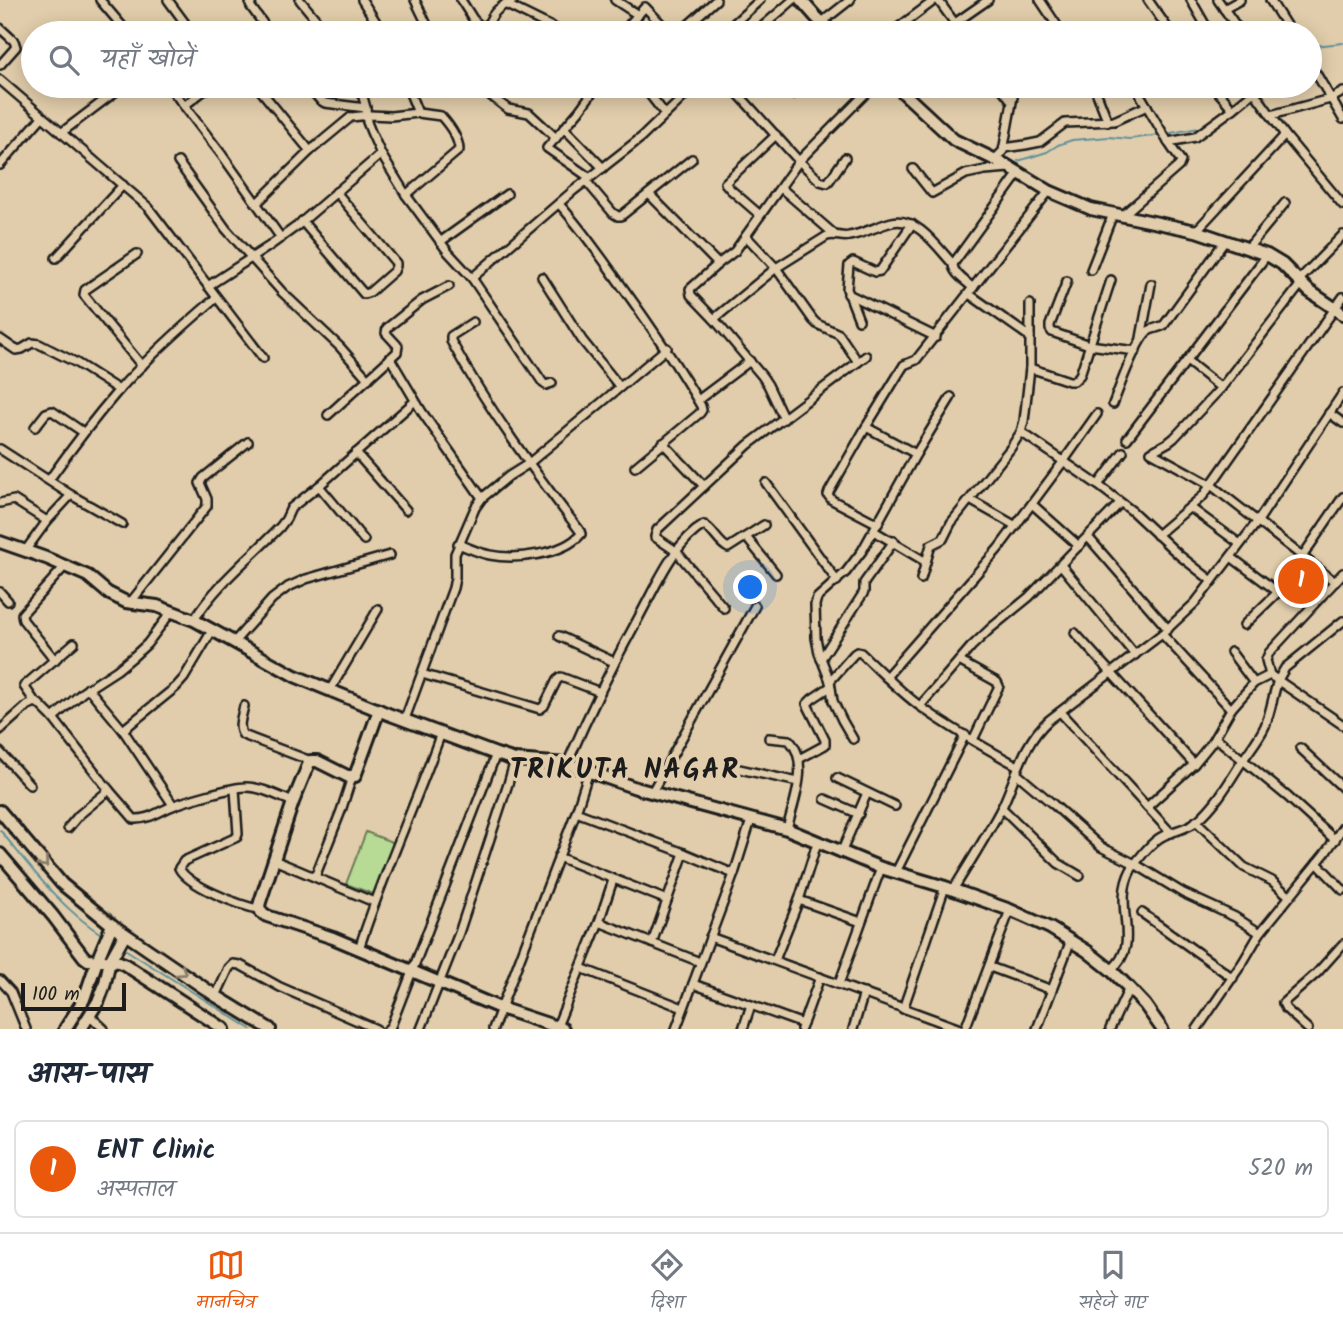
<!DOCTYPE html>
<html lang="hi">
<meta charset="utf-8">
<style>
:root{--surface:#fff;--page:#f6f6f7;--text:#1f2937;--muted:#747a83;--line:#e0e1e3;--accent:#ea580c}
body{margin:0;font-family:Kalam,"Playpen Sans Deva",sans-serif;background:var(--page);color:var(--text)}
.scale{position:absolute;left:21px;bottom:18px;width:105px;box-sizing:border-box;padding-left:7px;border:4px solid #1c1c1c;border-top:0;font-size:19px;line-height:24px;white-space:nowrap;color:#1c1c1c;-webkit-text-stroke:5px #e1cdab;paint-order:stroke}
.you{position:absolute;left:751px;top:588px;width:24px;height:24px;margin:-18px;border:5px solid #fff;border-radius:50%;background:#1a73e8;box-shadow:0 0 0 10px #1a73e833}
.badge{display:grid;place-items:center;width:46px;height:46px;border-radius:50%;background:var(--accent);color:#fff;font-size:23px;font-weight:700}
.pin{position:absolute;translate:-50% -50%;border:4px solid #fff;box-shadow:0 2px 7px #0006}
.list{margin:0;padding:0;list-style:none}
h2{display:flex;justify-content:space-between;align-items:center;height:91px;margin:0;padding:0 28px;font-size:30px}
h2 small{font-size:23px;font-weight:400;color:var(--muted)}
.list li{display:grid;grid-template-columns:46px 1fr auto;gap:21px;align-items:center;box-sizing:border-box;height:98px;margin:0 14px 14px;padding:0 14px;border:2px solid var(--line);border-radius:10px}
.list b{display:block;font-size:26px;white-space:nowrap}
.list p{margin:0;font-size:23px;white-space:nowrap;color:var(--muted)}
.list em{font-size:23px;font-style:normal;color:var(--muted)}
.icon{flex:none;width:38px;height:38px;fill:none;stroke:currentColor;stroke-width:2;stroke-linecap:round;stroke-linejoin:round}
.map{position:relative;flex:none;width:1343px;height:1029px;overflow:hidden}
.search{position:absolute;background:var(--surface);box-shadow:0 4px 18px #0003;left:21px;right:21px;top:21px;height:77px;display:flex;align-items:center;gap:18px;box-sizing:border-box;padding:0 24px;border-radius:38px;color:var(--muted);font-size:26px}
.sheet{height:203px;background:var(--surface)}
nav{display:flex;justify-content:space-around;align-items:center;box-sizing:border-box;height:98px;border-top:2px solid var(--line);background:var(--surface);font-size:19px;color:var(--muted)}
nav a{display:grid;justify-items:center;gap:4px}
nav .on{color:var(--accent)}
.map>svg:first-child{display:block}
.green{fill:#b7da94;stroke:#6a7b58;stroke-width:2}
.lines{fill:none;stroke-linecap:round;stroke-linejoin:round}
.stream{stroke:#62919a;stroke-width:2}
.street-casing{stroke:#1c1c1c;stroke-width:12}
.secondary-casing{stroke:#1c1c1c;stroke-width:16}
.street{stroke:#e1cdab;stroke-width:7}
.secondary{stroke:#e1cdab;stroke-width:10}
.oneway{stroke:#887d6b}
.labels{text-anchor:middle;stroke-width:7;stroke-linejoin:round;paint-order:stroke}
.district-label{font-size:28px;font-weight:bold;letter-spacing:2px;fill:#1c1c1c;stroke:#e1cdab}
</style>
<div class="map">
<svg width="1343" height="1029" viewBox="0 0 1343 1029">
<rect width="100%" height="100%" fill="#e1cdab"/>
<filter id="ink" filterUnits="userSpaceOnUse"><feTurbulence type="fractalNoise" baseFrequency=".0143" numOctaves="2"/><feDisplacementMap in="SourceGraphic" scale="14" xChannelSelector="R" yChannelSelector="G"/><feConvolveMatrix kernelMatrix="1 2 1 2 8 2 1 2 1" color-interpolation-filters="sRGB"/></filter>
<g filter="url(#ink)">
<polygon class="green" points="366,832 397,844 376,895 346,884"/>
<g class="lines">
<g class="stream">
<polyline points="1310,49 1314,46 1343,43"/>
<polyline points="1165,134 1199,128 1213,120"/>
<polyline points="1018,161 1047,152 1058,145 1072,140 1109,137 1129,139 1160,135"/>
<path d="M0 830C31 868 61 909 104 936"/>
<polyline points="123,948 251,1029"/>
</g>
<defs>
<g id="street">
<polyline points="100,0 128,33"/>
<polyline points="168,0 185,23 185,27 179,33"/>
<polyline points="253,0 250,5 251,7 270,33"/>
<polyline points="300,0 327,33"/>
<polyline points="362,0 383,33"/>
<polyline points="415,0 431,33"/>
<polyline points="461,0 473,19 486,32"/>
<polyline points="615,0 638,15 645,7 670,33"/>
<polyline points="938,0 962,33"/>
<polyline points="1040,0 1062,33"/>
<polyline points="1148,0 1171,33"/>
<polyline points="1191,0 1210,33"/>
<polyline points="1218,0 1241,33"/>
<polyline points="1270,0 1291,33"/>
<polyline points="505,4 564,33"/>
<polyline points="1224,9 1240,0"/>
<polyline points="955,23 988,0"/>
<polyline points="730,27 760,0"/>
<polyline points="0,28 14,41 16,47 0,65"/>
<path d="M485 33C491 14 496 8 514 0"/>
<polyline points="611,33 617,28 625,29 638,15"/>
<polyline points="679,33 716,0"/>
<polyline points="755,33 793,0"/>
<polyline points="808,33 850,0"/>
<polyline points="891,33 935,0"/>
<polyline points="1310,63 1343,119"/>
<polyline points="0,80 148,207 263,358"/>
<polyline points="169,86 222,155 281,238"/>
<polyline points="257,86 310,151"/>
<polyline points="308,86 320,100 325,103 366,108"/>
<polyline points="360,86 366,108 367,122 371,132 381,154 406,195 448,252 472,278 543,383 546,385 552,383"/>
<polyline points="407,86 418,113"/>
<polyline points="478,86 508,109 529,113 556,138"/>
<polyline points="561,86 562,86"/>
<polyline points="643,86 665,114"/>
<polyline points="731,86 799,161 820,181 827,183 829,181 845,158"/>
<polyline points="1000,86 1011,100"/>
<polyline points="1094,86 1108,122"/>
<polyline points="1213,86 1233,109"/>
<polyline points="1250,86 1285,135"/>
<polyline points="793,94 802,86"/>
<polyline points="184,106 210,86"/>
<polyline points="1271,115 1330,99 1343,92"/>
<polyline points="564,128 603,168"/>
<polyline points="61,133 123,86"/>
<polyline points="1168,142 1195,137 1233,109 1261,86"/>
<polyline points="1004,148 1025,145 1040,142 1065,123 1114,121 1147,106"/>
<polyline points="994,160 1003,151 1015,86"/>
<polyline points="178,162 226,229 282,292 340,347 368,379"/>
<polyline points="0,165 42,117"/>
<polyline points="913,169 932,193 966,174 985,170 1009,168"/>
<polyline points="590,178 547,148 579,111 597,86"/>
<polyline points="586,181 613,213 618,216 621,216 692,159"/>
<polyline points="781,188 834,234"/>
<polyline points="649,194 718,264"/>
<path d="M257 203 310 151 351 117 370 115 391 116 418 113 441 116C449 125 459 138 459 150L406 195"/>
<path d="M559 204C582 229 601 257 621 285 650 325 676 363 701 406L702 410 700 413 635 467"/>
<polyline points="760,215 730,189 725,183 776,135"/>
<polyline points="1123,215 1179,166 1181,161 1168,142 1135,86"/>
<polyline points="302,221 364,294 370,292 394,271 396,266 396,263 336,192"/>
<polyline points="1196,231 1285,135 1343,205"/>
<polyline points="746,236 776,268 813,320 817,324 839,334 858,362"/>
<polyline points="440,242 507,194"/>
<polyline points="1248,248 1285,203"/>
<polyline points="137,254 85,290 84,295 142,366"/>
<polyline points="56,258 123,185"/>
<polyline points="1091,270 1113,214"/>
<polyline points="542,277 582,340 620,387"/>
<polyline points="472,278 573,191 642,137 695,86"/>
<polyline points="1067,281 1050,325 1050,329 1052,332 1089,345 1136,351"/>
<polyline points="1298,281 1343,235"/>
<polyline points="1301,284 1221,388 1174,438 1169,442 1151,452 1211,485 1335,582"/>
<polyline points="208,286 271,245 297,226 381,154"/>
<path d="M973 288C966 281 953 274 953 264L1019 173"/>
<polyline points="848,294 936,337"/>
<polyline points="969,294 1030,337"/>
<path d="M714 319 776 268 827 236C836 233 841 238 849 236 863 234 877 226 892 222 917 216 938 248 953 264"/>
<polyline points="859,320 847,289 849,265 853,262 875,272 880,271 912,224"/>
<polyline points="1141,338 1151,284"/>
<polyline points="0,339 16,350 22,349 32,343 39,344 75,362 119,390"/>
<polyline points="390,358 422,412 482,498"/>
<polyline points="1187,361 1221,388"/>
<polyline points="1030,368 1069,381 1074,381 1080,375 1111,280"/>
<polyline points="698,400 750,361"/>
<path d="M1113 404C1119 389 1136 340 1148 331 1153 328 1159 328 1164 325L1225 241"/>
<polyline points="1329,413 1343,423"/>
<polyline points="328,415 397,352 398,346 386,333 387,328 422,300 449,286"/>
<polyline points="784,419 768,385 762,376 714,319 691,295 690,289 718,264 735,251 799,161 873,86"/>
<polyline points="35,427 46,413 52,411 83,432"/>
<polyline points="866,427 916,454"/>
<polyline points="1021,432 1098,485 1132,511 1179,555 1212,581"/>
<polyline points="1127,439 1267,255"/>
<polyline points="663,443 704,486"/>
<polyline points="0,449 71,495 122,524"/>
<polyline points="356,453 406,510"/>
<path d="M49 480C71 449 94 419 118 391 148 357 182 327 216 298"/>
<polyline points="766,483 837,581"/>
<polyline points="1098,485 1123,452"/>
<polyline points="319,486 364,540"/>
<polyline points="970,500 1016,526"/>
<polyline points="0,503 14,500 47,521"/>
<polyline points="1032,504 1079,546"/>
<polyline points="1191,508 1240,544"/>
<polyline points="878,524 832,500 828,495 829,492 866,427 904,365 916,360 1049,191"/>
<polyline points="874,531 926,562"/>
<polyline points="1157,535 1203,496 1343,297"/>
<polyline points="746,537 776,574"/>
<polyline points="1088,537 1168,629"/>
<path d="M458 544C469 548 479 553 490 555 515 560 563 555 581 534L580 531C533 470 488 409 451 341V336L473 322"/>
<polyline points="25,551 47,521 71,495"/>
<polyline points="1231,557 1278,592"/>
<polyline points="1061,565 1135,655"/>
<polyline points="921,579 931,545 943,539 951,523 1010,449 1021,432 1024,421 1030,368 1030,304"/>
<polyline points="0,592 8,601"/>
<polyline points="130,603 207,506 207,499 200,483 203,478 248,442"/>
<polyline points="724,608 676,551 655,537 657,530 748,445 866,356"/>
<path d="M194 620C216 584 251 557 280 527L286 519 291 508 319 486 415 401"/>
<polyline points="1244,625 1278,592 1343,497"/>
<polyline points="1075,633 1194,764"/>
<polyline points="1162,634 1231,709"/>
<polyline points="559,636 614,662"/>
<polyline points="234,642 272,599 288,587 306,579 390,555"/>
<path d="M74 643 24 686 35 702 39 704 53 718 109 790 134 819C147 820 159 812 170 807 184 801 232 787 246 787 261 787 278 796 293 802"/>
<polyline points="1231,652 1254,683"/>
<polyline points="821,659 864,592 864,583 894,541"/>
<polyline points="55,660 23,620 22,614 65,566"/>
<polyline points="959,661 997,682 999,686 973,740"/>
<polyline points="422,674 540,709 544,706 557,680 561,677 600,692"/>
<polyline points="1270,675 1266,660 1269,653 1343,573"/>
<polyline points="886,677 998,549 1063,462 1097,414"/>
<path d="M830 681 854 654 857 652 861 653C880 671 899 691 921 707 952 729 985 748 1018 766"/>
<polyline points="88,688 123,730 173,805"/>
<polyline points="330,690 378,609"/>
<path d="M244 706C242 716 237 727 243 735L311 761"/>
<polyline points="920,706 971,647 991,628 1029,597 1120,503"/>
<polyline points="1060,712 1171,833"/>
<polyline points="53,718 83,692 117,670 134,656 147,644 172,611"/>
<polyline points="405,719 453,588 455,578 455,554 475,508 482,498 509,476 528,464 667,348"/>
<polyline points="0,730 27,706 35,702"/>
<polyline points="123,730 176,687 184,678 213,629"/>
<polyline points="1215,737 1288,797 1335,840"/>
<path d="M769 738 789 740C811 762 793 803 787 829"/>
<polyline points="853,739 842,720 833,701 830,681 819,653 816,638 815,605 817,598 846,572 862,551 916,454 951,397"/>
<polyline points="1300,748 1343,788"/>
<polyline points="0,752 30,785"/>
<polyline points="799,759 825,745 825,740 807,704 812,699 830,687"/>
<path d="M567 764C589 713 613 664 640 615 656 586 674 542 704 525 714 531 718 543 728 548L764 525"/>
<polyline points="735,768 798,782"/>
<polyline points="1016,773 1054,805 1101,847 1135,864 1183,893 1235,917 1260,933"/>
<polyline points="837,778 895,806"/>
<path d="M235 789 238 834 237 837 184 861 179 868C187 885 240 906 259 909"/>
<polyline points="652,792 755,606"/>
<polyline points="825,799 859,814"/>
<polyline points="1147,807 1194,764 1204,752 1212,742 1231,709 1254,683 1270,675 1343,725"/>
<polyline points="1002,808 1058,863 1080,876"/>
<polyline points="576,812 684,853 734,874"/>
<polyline points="1196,821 1244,867 1272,881 1289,896"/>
<polyline points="68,828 79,815 109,790"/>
<polyline points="841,853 867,793"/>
<polyline points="558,857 667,900"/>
<polyline points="274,860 374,902"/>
<polyline points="1317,863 1343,890"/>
<polyline points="896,872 965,735"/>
<polyline points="315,877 341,811 352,777"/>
<path d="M953 890C970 862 988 834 1003 805 1017 775 1023 743 1049 720L1162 634 1196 602 1258 521 1343 393"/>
<polyline points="799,900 861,922"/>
<polyline points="1142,913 1233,978"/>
<polyline points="599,922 700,962"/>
<polyline points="710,937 960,1029"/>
<polyline points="652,943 684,853"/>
<path d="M359 949C382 876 415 806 441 733"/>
<polyline points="775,960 799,900 817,843"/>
<polyline points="990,967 1052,990"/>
<polyline points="581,968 683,1008"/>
<path d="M1111 970C1144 942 1111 908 1131 870 1137 860 1152 841 1163 836 1175 830 1185 830 1197 821 1218 803 1230 780 1245 757 1252 747 1260 737 1265 726 1271 711 1273 695 1278 680L1285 668 1343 621"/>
<polyline points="0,980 11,992 26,1029"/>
<polyline points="693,984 803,1024"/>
<polyline points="839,984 881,868"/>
<polyline points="216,996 229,968 233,964 240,965 280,987 376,1029"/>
<polyline points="903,1009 945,887"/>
<polyline points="89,1015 104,1029"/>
<polyline points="388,1029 391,1026 496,754"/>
<polyline points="421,1029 459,933 508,784 515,760"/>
<polyline points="493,1029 576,812 589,771"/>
<polyline points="556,1029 599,922 613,880"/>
<polyline points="676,1029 734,874 751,820"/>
<polyline points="743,1029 751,1005"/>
<polyline points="801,1029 820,977"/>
<polyline points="853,1029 864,993"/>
<polyline points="965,1029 1010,910"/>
<polyline points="1037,1029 1071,940"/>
<polyline points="1110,1029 1129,988"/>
<polyline points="1197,1029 1243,962 1260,933 1326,852 1343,827"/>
<polyline points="1308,1029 1286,1009 1283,1003 1317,973 1343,944"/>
</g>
<g id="secondary">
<polyline points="801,0 815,16 833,33"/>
<polyline points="896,86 954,140 1006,165 1049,191 1091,209 1196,231 1267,255 1282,264 1309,291 1343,314"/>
<polyline points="0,542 46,558 88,576 108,593 126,602 157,606 194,620 295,676 388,714 496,754 515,760 567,764 636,788 787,829 881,868 945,887 1010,910 1050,928 1087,951 1111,970 1129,988 1145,1005 1162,1029"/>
<polyline points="379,710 355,776 347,776 317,761 311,761 309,763 293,802 260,902 259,906 261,912 267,916 333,938 500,1008 563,1029"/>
<polyline points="0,811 62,884 112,925 216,996 270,1029"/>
<polyline points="0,854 53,916 84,957 88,960 119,962 124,964 224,1029"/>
<polyline points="65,1029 84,999 97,961 112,925"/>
<polyline points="81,1029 99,1000 104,987 110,961 125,934"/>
</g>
</defs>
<use href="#street" class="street-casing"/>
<use href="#secondary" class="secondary-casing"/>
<use href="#street" class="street"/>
<use href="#secondary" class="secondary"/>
</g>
<defs><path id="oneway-chevron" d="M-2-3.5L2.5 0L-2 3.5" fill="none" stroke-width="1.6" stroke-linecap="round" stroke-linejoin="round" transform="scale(1.75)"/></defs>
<g class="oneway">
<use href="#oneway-chevron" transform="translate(44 863) rotate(50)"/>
<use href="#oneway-chevron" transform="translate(182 972) rotate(34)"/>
</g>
</g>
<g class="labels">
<g class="district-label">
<text x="625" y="778">TRIKUTA NAGAR</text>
</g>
</g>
</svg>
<div class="scale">100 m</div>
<div class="you"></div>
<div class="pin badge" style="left:1301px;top:581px">1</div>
<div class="search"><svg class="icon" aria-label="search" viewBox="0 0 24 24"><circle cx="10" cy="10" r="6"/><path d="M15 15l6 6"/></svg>यहाँ खोजें</div>
</div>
<section class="sheet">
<h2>आस-पास<small></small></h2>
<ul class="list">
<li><span class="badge">1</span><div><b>ENT Clinic</b><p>अस्पताल</p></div><em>520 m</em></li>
</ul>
</section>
<nav>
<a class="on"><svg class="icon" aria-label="map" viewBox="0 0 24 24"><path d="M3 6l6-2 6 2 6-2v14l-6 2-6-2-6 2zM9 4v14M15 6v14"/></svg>मानचित्र</a>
<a><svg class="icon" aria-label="directions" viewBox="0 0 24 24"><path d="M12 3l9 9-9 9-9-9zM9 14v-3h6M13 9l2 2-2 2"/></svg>दिशा</a>
<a><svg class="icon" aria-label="saved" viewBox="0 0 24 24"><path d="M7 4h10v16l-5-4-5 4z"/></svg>सहेजे गए</a>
</nav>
